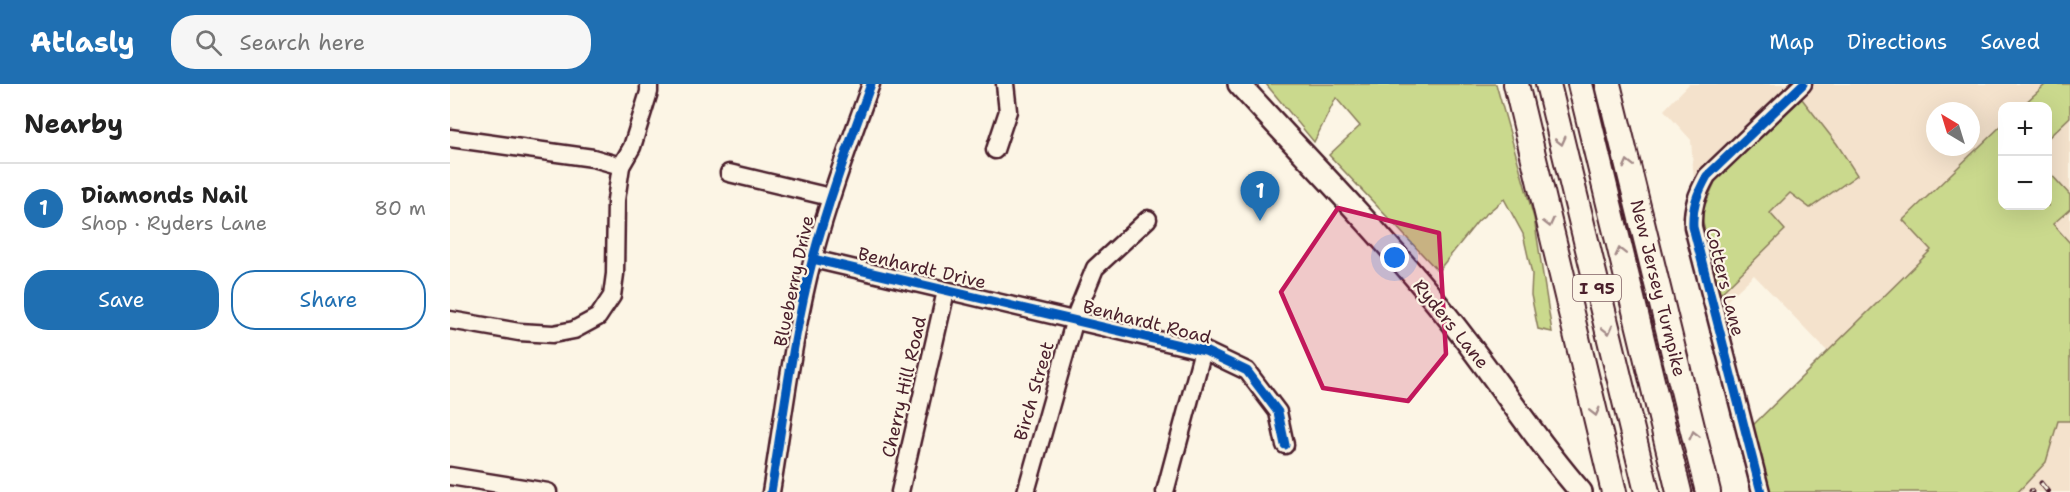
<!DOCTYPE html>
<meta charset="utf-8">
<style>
:root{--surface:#fff;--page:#f6f6f6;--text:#222;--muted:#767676;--line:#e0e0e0;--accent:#1f6fb2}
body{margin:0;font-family:"Shantell Sans",sans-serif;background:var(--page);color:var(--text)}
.controls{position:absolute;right:18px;top:18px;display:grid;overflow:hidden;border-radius:12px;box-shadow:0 6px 24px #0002}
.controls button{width:54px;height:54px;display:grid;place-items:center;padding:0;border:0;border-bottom:2px solid var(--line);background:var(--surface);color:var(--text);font:30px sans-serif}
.compass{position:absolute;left:1476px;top:18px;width:54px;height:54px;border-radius:50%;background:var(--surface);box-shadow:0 6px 24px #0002;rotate:322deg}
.you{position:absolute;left:945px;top:174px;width:21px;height:21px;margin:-15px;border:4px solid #fff;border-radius:50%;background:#1a73e8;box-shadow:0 0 0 9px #1a73e833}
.badge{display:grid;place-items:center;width:39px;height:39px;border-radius:50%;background:var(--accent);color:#fff;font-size:20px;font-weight:700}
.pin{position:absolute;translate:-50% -50px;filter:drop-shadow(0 2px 3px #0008)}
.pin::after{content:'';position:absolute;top:32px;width:21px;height:18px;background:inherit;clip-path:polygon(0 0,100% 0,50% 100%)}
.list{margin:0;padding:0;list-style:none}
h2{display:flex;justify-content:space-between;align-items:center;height:78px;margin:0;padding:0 24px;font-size:26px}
h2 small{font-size:20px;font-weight:400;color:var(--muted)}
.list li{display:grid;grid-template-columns:39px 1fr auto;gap:18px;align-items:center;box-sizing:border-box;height:90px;padding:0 24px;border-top:2px solid var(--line)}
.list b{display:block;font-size:22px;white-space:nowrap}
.list p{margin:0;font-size:20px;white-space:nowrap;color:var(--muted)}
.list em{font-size:20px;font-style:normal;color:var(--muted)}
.actions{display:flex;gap:12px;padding:18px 24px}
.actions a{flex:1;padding:14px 0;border:2px solid var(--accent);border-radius:24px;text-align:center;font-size:21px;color:var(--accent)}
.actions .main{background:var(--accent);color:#fff}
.icon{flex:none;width:33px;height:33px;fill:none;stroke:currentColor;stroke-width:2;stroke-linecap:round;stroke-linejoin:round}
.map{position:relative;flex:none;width:1620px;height:408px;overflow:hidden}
header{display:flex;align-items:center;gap:36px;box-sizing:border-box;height:84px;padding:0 30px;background:var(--accent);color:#fff}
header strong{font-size:28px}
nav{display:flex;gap:33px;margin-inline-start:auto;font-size:21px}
.search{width:420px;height:54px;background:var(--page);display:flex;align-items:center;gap:15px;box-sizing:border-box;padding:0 21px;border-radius:24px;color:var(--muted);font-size:22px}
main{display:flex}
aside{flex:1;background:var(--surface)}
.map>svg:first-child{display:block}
.built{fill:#f4e2cc;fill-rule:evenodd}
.green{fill:#cad98d;stroke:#8a7c5c;stroke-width:1.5}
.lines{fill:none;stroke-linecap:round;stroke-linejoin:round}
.minor-casing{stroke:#4a1f2b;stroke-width:21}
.major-casing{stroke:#4a1f2b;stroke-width:26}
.highway-casing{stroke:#4a1f2b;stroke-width:28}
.minor{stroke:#fcf5e5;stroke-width:16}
.major{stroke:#fcf5e5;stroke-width:21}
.highway{stroke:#fcf5e5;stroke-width:24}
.rail-casing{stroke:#4a1f2b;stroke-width:5}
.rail{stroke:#fcf5e5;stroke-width:3;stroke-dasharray:9;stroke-linecap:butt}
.cycleway-casing{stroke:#fcf5e5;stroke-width:13}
.cycleway{stroke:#0057b8;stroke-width:9}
.oneway{stroke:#a38a88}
.marked{fill:#c2185b;fill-opacity:0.2;stroke:#c2185b;stroke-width:4.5;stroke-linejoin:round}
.labels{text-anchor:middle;stroke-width:4.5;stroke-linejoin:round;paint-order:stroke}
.shield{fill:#fcf5e5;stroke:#7f5f63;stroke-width:1.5}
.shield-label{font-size:16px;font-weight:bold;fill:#4a1f2b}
.street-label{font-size:18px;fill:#4a1f2b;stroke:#fcf5e5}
</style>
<header>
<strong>Atlasly</strong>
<div class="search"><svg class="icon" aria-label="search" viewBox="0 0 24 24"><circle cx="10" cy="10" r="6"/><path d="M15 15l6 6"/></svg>Search here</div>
<nav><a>Map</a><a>Directions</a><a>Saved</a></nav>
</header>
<main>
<aside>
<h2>Nearby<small></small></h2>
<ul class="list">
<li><span class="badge">1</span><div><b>Diamonds Nail</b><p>Shop · Ryders Lane</p></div><em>80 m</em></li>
</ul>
<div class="actions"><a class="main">Save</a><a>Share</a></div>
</aside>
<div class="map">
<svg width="1620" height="408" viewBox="0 0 1620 408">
<rect width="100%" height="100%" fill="#fcf5e5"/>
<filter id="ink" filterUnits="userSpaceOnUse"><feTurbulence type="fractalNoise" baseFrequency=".0167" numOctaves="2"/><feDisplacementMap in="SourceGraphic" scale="12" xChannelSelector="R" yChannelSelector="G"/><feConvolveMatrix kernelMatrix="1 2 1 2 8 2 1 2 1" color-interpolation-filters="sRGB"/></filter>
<g filter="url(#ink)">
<g class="built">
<path d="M1239 0H1596L1572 22H1552V41L1454 136 1481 166 1378 268 1304 191 1268 225 1247 139 1241 56 1214 26ZM1485 27H1521V63H1485Z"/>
<polygon points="1620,33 1620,111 1598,87 1598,54"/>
<polygon points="1620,125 1620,159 1603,140"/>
<polygon points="1608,337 1620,337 1620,408 1568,408 1596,378"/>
</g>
<g class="green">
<polygon points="816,0 1046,0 1084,134 1102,248 1088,245 1081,211 1082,190 1073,150 1054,115 1028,137 988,187 879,71 910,42 886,14 864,58"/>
<polygon points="1596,0 1620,0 1620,33 1598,54 1598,22 1572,22"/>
<polygon points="1352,15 1387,60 1407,91 1360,124 1340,109 1320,129 1335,146 1269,211 1251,130 1268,91"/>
<polygon points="1552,41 1552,122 1598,122 1598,87 1620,111 1620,125 1603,140 1620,159 1620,337 1608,337 1596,378 1568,408 1313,408 1298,346 1481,166 1453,136"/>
</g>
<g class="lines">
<defs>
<g id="minor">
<polyline points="0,54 143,74 171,82"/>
<polyline points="545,66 558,27 555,0"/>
<polyline points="279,89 380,113"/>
<polyline points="363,175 755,267 797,287 828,328 835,361"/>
<polyline points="0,236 69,248 103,250 124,246 148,233 162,212 165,190 166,116 171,82 182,63 199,8 199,0"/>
<polyline points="0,392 98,408"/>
<path d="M321 408C334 330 343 250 363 174 379 114 400 58 421 0"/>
<polyline points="450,408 496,207"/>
<polyline points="576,408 627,228 645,184 698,135"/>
<polyline points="715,408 753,266"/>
<path d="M1311 408 1243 143C1242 123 1247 110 1257 92L1353 0"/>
</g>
<path id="major" d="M789 0C857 75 930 148 993 227 1041 286 1081 351 1131 408"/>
<g id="highway">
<polyline points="1066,0 1164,408"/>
<polyline points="1098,0 1197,408"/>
<polyline points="1130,0 1229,408"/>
<polyline points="1158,0 1258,408"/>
</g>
</defs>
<use href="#minor" class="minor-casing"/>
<use href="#major" class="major-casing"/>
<use href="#highway" class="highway-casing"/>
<use href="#minor" class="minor"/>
<use href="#major" class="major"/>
<use href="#highway" class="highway"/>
<defs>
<g id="rail">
<polyline points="1591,399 1598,408"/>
<polyline points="1581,407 1582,408"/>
</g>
</defs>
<use href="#rail" class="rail-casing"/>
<use href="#rail" class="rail"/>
<defs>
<g id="cycleway">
<polyline points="363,175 755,267 797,287 828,328 835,361"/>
<path d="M321 408C334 330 343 250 363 174 379 114 400 58 421 0"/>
<path d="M1311 408 1243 143C1242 123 1247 110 1257 92L1353 0"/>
</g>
</defs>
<use href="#cycleway" class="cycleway-casing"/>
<use href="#cycleway" class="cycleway"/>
</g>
<defs><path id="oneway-chevron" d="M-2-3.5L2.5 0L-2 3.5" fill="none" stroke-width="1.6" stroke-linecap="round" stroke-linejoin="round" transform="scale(1.5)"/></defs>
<g class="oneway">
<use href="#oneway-chevron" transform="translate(1111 57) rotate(76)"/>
<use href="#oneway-chevron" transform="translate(1178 80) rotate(-104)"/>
<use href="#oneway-chevron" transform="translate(1099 139) rotate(76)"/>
<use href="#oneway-chevron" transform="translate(1170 168) rotate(-104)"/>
<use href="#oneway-chevron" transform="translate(1158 246) rotate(76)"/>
<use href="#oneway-chevron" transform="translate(1145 328) rotate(76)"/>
<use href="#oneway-chevron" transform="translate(1244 351) rotate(-104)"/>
</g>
</g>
<path class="marked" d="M888 124 989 149 996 270 958 317 873 304 831 208Z"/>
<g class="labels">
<rect class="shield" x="1123" y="191" width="48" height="26" rx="4.5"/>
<g class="shield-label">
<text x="1147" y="210">I 95</text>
</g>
<g class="street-label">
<text transform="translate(472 184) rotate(13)" y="6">Benhardt Drive</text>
<text transform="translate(344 197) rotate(-78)" y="6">Blueberry Drive</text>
<text transform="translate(1275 198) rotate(76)" y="6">Cotters Lane</text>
<text transform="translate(1208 204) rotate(76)" y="6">New Jersey Turnpike</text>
<text transform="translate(697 238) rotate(14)" y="6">Benhardt Road</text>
<text transform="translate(1001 240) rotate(51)" y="6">Ryders Lane</text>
<text transform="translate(454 303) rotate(-77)" y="6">Cherry Hill Road</text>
<text transform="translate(584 307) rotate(-74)" y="6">Birch Street</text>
</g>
</g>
</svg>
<div class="controls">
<button>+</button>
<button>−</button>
</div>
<svg class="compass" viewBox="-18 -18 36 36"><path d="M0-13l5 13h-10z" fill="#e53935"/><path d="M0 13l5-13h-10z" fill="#767676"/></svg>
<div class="you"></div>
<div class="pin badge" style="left:810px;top:137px">1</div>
</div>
</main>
